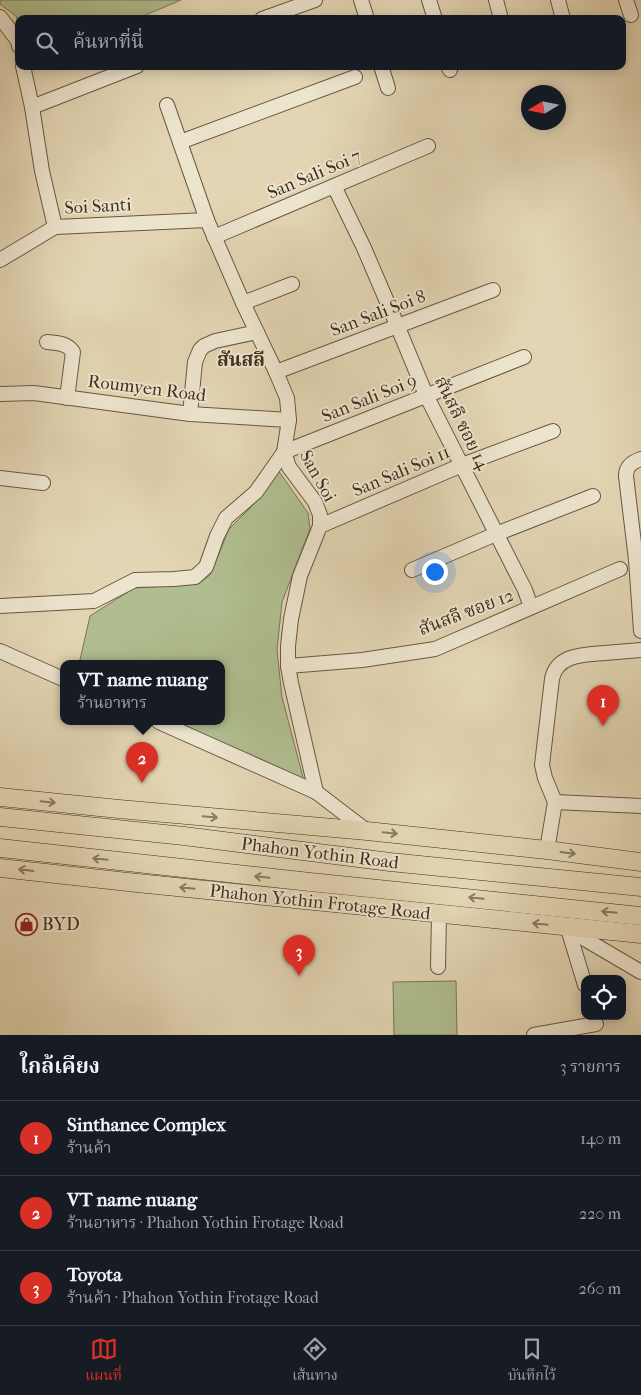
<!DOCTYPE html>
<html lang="th">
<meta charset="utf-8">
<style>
:root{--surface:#171b24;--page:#20242c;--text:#f1f3f6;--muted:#9ea1a6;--line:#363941;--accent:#d93025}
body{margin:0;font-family:"IM FELL French Canon","Noto Serif Thai",serif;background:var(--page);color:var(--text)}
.controls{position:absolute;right:15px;bottom:15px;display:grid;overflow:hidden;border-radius:10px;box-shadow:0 2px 12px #0003}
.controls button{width:45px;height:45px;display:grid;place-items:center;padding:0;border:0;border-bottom:1px solid var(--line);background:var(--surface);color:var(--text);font:25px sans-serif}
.compass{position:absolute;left:521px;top:85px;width:45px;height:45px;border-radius:50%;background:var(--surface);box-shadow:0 2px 12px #0003;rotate:260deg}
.you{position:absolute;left:434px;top:571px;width:18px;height:18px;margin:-12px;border:4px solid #fff;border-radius:50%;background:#1a73e8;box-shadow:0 0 0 8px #1a73e833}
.badge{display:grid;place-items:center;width:32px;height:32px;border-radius:50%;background:var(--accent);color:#fff;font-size:16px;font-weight:700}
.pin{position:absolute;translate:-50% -41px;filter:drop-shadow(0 1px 2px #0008)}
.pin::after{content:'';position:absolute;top:26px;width:18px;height:15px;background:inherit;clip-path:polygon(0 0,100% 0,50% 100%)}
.popup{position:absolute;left:60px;top:660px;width:165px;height:65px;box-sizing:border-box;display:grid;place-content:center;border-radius:10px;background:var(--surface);filter:drop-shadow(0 1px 4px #0005);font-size:16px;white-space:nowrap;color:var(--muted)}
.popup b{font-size:19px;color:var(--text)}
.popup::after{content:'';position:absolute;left:50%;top:100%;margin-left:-10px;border:10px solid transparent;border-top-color:var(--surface)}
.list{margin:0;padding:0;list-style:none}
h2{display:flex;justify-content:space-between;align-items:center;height:65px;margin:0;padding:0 20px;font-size:21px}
h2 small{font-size:16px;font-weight:400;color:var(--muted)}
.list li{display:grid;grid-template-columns:32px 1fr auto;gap:15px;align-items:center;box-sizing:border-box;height:75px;padding:0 20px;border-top:1px solid var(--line)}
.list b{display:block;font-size:19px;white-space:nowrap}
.list p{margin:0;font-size:16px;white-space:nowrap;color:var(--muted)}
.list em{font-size:16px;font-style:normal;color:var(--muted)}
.icon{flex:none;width:28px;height:28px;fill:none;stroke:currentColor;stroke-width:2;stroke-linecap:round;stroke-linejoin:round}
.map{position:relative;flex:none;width:641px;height:1035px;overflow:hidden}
.search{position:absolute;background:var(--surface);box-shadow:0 2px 12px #0003;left:15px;right:15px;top:15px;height:55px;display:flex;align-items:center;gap:12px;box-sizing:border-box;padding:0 18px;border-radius:10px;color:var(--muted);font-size:19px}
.sheet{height:290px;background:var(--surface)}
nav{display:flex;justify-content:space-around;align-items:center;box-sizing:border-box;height:70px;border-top:1px solid var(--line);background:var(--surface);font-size:14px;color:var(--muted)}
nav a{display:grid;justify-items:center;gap:2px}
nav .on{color:var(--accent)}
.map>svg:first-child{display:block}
.green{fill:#b0be8f;stroke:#787656}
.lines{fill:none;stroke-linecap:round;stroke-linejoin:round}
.minor-casing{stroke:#685843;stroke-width:16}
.major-casing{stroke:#3f2f1e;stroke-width:19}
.minor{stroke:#ede4ce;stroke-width:14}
.major{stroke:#e3d5b3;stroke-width:18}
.oneway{stroke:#897a61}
.labels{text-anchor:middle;stroke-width:4;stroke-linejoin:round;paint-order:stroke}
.street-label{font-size:18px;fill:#3f2f1e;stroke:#ede4ce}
.poi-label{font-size:18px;fill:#3f2f1e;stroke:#ede4ce;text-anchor:start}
.neighbourhood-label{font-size:19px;font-weight:bold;fill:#3f2f1e;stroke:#ede4ce}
</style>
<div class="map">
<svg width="641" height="1035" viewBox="0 0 641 1035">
<rect width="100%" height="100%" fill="#e3d5b3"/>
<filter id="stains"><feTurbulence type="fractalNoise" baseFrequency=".004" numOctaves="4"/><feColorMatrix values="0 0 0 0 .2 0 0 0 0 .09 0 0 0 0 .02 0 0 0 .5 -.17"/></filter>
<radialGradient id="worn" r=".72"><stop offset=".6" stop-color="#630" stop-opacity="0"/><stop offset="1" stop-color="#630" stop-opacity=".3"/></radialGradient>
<g class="green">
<polygon points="0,0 181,0 136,19 19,19 19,24 16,16 0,4"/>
<polygon points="278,470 308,513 310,529 282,602 277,650 282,697 304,781 175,722 221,722 221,664 79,664 90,616 134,588 198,584 210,575 229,529 259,499"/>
<polygon points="456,981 457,1035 394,1035 393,982"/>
</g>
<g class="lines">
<defs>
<g id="minor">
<polyline points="361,0 367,19"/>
<polyline points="429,0 435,19"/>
<polyline points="496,0 501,19"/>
<polyline points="558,0 563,19"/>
<polyline points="626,0 631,15"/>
<polyline points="0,17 18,41 19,46"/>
<polyline points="262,19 315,0"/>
<polyline points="23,66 32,107 42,171 55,227"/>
<polyline points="381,66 388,88"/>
<polyline points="448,66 450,70"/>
<polyline points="167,105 207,220 243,303 276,372 287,398 289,420 284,452 289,467 315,502 320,515 320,526 300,576 291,619 288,646 288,666 291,683 316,792"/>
<polyline points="32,107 137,66"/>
<polyline points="180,142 355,77"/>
<polyline points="334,186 364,248 397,325 426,395 525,590 531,607"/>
<polyline points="214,237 428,146"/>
<polyline points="0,260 55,227 207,220"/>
<polyline points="243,303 292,284"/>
<path d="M47 342C57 343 67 343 73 352L67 398"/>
<polyline points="276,372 493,290"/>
<polyline points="0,394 34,393 190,414 289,420"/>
<polyline points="190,414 195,362 200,350 204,346 215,341 257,332"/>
<path d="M641 459C632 462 626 466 626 476L636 560 641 631"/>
<polyline points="0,478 43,483"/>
<polyline points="320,526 462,465 553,431"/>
<polyline points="412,570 496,534 593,496"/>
<polyline points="0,606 94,601 135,580 174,579 195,577 206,567 217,536 226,518 256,492 284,452 524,357"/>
<polyline points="0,651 63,679"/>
<polyline points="288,666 362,660 435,649 620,569"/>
<polyline points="159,722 316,792 367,831"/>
<polyline points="555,802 641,806"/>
<path d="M547 850 555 802 545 778 542 765 552 679C557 654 584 655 605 653 617 652 629 651 641 650"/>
<polyline points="566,928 641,972"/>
<polyline points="568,929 585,985"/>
<polyline points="438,967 439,914"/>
<polyline points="534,1035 596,1024"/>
</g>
<g id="major">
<polyline points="0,797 119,809 367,831 547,850 641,862"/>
<polyline points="0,817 184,836 390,862 641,887"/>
<polyline points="0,848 310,882 641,916"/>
<polyline points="0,868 137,883 641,934"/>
</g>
</defs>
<use href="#minor" class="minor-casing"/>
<use href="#major" class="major-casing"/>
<use href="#minor" class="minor"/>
<use href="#major" class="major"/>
</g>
<defs><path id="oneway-shaft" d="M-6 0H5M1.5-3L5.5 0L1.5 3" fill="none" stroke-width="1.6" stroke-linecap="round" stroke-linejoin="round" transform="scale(1.25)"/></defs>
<g class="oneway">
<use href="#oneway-shaft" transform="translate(48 802) rotate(6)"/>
<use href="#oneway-shaft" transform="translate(210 817) rotate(5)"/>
<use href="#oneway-shaft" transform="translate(390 833) rotate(6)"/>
<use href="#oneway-shaft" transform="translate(568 853) rotate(7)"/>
<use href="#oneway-shaft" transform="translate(100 859) rotate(-174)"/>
<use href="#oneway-shaft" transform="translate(26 870) rotate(-173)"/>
<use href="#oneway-shaft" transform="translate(262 877) rotate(-174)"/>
<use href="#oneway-shaft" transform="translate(187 888) rotate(-174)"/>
<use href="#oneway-shaft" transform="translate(476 898) rotate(-174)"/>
<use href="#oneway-shaft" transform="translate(609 912) rotate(-174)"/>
<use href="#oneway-shaft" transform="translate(540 924) rotate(-174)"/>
</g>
<defs>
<symbol id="shop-ring" viewBox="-11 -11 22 22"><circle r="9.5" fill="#ede4ce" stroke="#8f2418" stroke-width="1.5"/><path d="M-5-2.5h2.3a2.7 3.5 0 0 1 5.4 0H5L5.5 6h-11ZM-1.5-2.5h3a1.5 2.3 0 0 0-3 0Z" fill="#8f2418"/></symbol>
</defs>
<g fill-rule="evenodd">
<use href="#shop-ring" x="14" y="912" width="25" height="25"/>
</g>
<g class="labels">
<g class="street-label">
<text transform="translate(314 174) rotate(-23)" y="6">San Sali Soi 7</text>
<text transform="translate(98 206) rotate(-3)" y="6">Soi Santi</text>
<text transform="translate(378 313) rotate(-21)" y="6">San Sali Soi 8</text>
<text transform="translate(147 388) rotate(7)" y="6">Roumyen Road</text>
<text transform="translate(369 398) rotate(-22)" y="6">San Sali Soi 9</text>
<text transform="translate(462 423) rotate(64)" y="6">สันสลี ซอย 14</text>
<text transform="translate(401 471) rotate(-23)" y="6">San Sali Soi 11</text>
<text transform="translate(318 476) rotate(61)" y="6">San Soi</text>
<text transform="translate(466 612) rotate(-21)" y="6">สันสลี ซอย 12</text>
<text transform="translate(320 853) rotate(7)" y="6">Phahon Yothin Road</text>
<text transform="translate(320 902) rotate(6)" y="6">Phahon Yothin Frotage Road</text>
</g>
<g class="poi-label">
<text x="42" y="930">BYD</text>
</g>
<g class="neighbourhood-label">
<text x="241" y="366">สันสลี</text>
</g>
</g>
<rect width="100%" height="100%" filter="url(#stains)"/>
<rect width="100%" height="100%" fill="url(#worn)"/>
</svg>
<div class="controls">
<button><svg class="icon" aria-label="locate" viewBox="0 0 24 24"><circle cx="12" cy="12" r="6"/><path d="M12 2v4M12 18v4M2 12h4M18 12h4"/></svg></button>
</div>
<svg class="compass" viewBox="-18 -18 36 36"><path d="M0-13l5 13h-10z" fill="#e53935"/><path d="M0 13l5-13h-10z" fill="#9ea1a6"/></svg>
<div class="you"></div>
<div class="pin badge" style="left:603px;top:726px">1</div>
<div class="pin badge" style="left:142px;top:783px">2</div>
<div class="popup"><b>VT name nuang</b>ร้านอาหาร</div>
<div class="pin badge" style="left:299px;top:976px">3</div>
<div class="search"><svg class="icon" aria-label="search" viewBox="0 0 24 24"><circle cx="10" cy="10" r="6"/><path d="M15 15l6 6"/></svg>ค้นหาที่นี่</div>
</div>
<section class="sheet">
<h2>ใกล้เคียง<small>3 รายการ</small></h2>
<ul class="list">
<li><span class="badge">1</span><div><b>Sinthanee Complex</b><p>ร้านค้า</p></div><em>140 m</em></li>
<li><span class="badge">2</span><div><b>VT name nuang</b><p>ร้านอาหาร · Phahon Yothin Frotage Road</p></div><em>220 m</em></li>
<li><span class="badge">3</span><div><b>Toyota</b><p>ร้านค้า · Phahon Yothin Frotage Road</p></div><em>260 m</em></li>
</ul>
</section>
<nav>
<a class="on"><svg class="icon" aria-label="map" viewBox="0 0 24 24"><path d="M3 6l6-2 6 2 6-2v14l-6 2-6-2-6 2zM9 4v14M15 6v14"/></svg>แผนที่</a>
<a><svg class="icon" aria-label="directions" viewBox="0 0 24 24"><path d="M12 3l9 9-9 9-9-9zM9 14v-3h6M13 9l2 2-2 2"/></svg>เส้นทาง</a>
<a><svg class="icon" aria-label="saved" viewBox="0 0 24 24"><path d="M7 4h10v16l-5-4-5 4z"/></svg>บันทึกไว้</a>
</nav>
